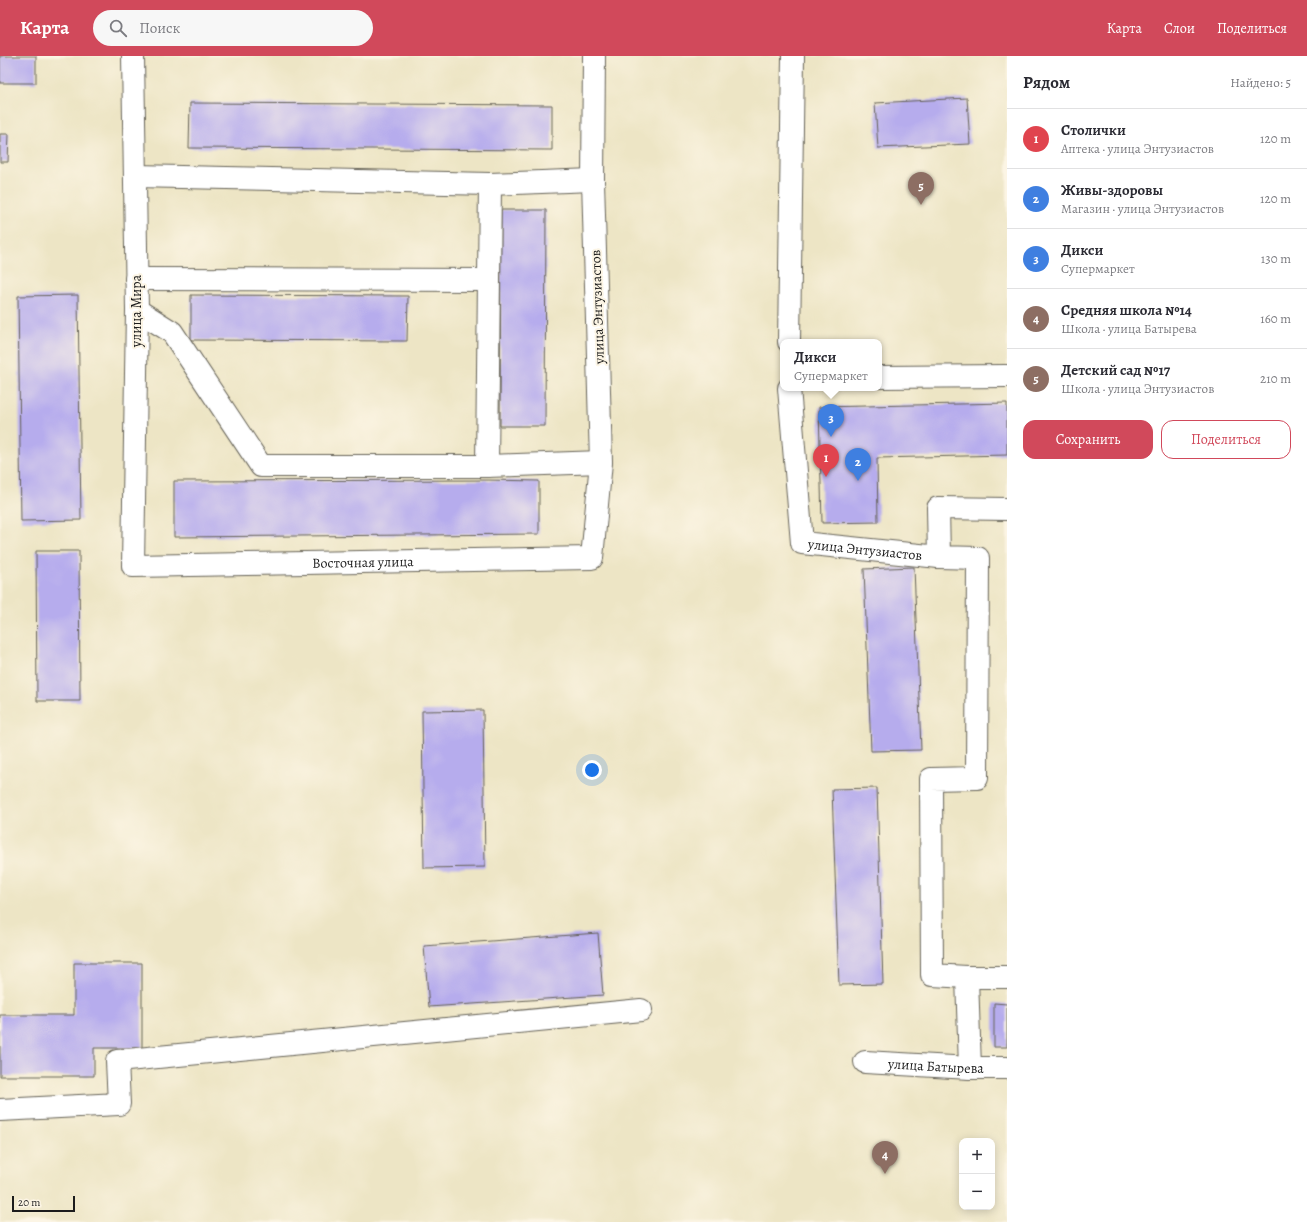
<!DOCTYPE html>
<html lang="ru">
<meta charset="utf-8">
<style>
:root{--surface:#fff;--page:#f7f7f7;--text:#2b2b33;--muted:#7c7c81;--line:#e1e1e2;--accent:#d1495b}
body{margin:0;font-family:Alegreya,serif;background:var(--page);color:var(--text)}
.controls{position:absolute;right:12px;bottom:12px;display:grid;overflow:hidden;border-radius:8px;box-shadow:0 2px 10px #0003}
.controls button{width:36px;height:36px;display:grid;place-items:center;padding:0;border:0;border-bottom:1px solid var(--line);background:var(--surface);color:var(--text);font:20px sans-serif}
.scale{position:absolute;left:12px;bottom:10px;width:63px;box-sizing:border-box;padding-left:4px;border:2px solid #1c1c1c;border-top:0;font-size:11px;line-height:14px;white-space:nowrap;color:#1c1c1c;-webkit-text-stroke:3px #fcf5e5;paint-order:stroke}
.you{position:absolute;left:592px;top:714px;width:14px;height:14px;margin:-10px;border:3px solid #fff;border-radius:50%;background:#1a73e8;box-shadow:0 0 0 6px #1a73e833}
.badge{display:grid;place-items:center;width:26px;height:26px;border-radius:50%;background:var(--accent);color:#fff;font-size:13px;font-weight:700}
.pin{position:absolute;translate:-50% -33px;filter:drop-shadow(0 1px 2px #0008)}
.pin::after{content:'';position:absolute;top:21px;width:14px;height:12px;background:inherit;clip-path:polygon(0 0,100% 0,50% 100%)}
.popup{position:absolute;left:780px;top:283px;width:102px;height:52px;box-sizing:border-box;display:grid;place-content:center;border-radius:8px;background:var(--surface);filter:drop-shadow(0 1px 3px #0005);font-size:13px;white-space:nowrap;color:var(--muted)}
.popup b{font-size:15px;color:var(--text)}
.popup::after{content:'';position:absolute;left:50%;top:100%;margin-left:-8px;border:8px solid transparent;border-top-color:var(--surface)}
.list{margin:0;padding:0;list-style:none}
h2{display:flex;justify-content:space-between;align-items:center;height:52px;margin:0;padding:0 16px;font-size:17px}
h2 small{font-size:13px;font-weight:400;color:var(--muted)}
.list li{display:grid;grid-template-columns:26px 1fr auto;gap:12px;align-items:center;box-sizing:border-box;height:60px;padding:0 16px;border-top:1px solid var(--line)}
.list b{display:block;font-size:15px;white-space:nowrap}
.list p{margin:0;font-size:13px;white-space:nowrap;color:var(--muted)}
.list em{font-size:13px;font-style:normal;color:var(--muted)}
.actions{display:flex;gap:8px;padding:12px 16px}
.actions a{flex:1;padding:9px 0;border:1px solid var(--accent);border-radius:12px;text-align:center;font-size:14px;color:var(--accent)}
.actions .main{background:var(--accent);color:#fff}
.icon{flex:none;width:22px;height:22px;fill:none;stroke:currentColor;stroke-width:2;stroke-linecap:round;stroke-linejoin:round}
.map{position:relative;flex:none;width:1007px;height:1166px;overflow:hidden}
header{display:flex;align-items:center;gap:24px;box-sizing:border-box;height:56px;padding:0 20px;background:var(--accent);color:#fff}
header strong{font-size:19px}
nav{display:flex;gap:22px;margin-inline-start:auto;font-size:14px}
.search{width:280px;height:36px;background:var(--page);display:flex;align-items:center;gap:10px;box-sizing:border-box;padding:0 14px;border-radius:22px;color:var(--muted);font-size:15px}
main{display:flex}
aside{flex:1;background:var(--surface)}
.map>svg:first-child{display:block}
.building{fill:#b6aced}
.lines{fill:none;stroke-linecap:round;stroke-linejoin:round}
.minor-casing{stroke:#656257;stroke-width:24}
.minor{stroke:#fff;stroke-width:22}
.labels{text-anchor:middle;stroke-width:4;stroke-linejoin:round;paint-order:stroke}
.street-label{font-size:14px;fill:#1c1c1c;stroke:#fcf5e5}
</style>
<header>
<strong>Карта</strong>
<div class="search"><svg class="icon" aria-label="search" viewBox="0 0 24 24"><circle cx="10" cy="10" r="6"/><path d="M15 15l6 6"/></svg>Поиск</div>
<nav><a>Карта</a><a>Слои</a><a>Поделиться</a></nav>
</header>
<main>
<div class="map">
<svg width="1007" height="1166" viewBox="0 0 1007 1166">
<rect width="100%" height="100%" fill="#fcf5e5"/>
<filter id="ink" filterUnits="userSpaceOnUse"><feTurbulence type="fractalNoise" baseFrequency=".025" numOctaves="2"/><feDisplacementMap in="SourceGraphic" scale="8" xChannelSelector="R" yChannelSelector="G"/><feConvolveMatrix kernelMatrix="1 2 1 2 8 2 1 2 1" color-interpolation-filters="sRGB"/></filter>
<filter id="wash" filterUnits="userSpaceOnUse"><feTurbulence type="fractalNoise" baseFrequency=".012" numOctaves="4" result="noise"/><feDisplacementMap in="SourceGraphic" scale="16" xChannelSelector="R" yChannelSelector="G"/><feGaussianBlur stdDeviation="0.9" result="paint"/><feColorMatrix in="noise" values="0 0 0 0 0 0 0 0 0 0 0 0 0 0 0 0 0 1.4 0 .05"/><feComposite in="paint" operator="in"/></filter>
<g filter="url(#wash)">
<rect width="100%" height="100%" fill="#ede5c5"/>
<g id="blocks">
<g class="building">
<rect x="0" y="0" width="36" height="27"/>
<polygon points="967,42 970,88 878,92 875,47"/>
<polygon points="190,47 552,49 552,94 189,92"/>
<polygon points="0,78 9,78 8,106 0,106"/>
<polygon points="501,154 546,154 545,370 500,370"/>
<polygon points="78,239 81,464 21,465 18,240"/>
<polygon points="191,239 408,240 407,285 191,284"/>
<polygon points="1007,347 1007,399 877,402 878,466 822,467 819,351"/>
<polygon points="488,424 539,425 539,478 174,481 174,425"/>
<polygon points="36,495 79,495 80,645 37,645"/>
<polygon points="914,511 921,694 871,695 864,513"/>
<polygon points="483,654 485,811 424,812 422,655"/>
<polygon points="877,732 883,928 839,929 832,733"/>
<polygon points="598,877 603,939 429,951 424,890"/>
<polygon points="74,907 142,907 142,992 94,992 94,1020 0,1020 0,959 74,959"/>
<polygon points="994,947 1007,948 1007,991 994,991"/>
</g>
</g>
</g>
<g filter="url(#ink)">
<use href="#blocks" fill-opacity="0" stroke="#656257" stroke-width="1"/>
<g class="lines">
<defs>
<g id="minor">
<path id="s1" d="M133 0 137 254 133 510 592 502 601 406 593 124 594 0"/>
<polyline points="135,120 490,128 593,124"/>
<polyline points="136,223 489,224"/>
<polyline points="137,254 172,276 261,410 487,410 490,128"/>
<polyline points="789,286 793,0"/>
<polyline points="879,321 1007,320"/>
<path id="s2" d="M789 332 802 487 939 501"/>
<polyline points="487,410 601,406"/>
<polyline points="967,921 1007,921"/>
<path id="s3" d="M865 1006 970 1012H1007"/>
<polyline points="970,1012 967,921 932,919 931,723 977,722 978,502 939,501 938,452 1007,453"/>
<polyline points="0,1054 119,1048 117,1005 641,954"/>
</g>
</defs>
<use href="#minor" class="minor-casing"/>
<use href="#minor" class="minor"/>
</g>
</g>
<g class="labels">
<g class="street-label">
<text transform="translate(597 251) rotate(-92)" y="5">улица Энтузиастов</text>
<text transform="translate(136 255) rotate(-90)" y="5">улица Мира</text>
<text dy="5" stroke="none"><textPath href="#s2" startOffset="219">улица Энтузиастов</textPath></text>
<text dy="5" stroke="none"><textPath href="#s1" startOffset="740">Восточная улица</textPath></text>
<text dy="5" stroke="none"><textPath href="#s3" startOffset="71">улица Батырева</textPath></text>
</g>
</g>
</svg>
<div class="controls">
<button>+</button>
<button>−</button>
</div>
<div class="scale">20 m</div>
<div class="you"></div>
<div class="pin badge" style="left:826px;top:421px;background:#e0444e">1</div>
<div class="pin badge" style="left:858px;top:425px;background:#3f7fe0">2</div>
<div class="pin badge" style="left:831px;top:381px;background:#3f7fe0">3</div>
<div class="popup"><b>Дикси</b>Супермаркет</div>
<div class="pin badge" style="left:885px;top:1118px;background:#8d6e63">4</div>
<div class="pin badge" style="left:921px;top:149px;background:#8d6e63">5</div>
</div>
<aside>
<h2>Рядом<small>Найдено: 5</small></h2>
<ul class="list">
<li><span class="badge" style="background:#e0444e">1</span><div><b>Столички</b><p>Аптека · улица Энтузиастов</p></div><em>120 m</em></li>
<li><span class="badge" style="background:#3f7fe0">2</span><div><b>Живы-здоровы</b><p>Магазин · улица Энтузиастов</p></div><em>120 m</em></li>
<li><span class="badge" style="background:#3f7fe0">3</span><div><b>Дикси</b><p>Супермаркет</p></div><em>130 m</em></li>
<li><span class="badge" style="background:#8d6e63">4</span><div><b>Средняя школа №14</b><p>Школа · улица Батырева</p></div><em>160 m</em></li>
<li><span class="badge" style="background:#8d6e63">5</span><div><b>Детский сад №17</b><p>Школа · улица Энтузиастов</p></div><em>210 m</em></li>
</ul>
<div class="actions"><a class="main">Сохранить</a><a>Поделиться</a></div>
</aside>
</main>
